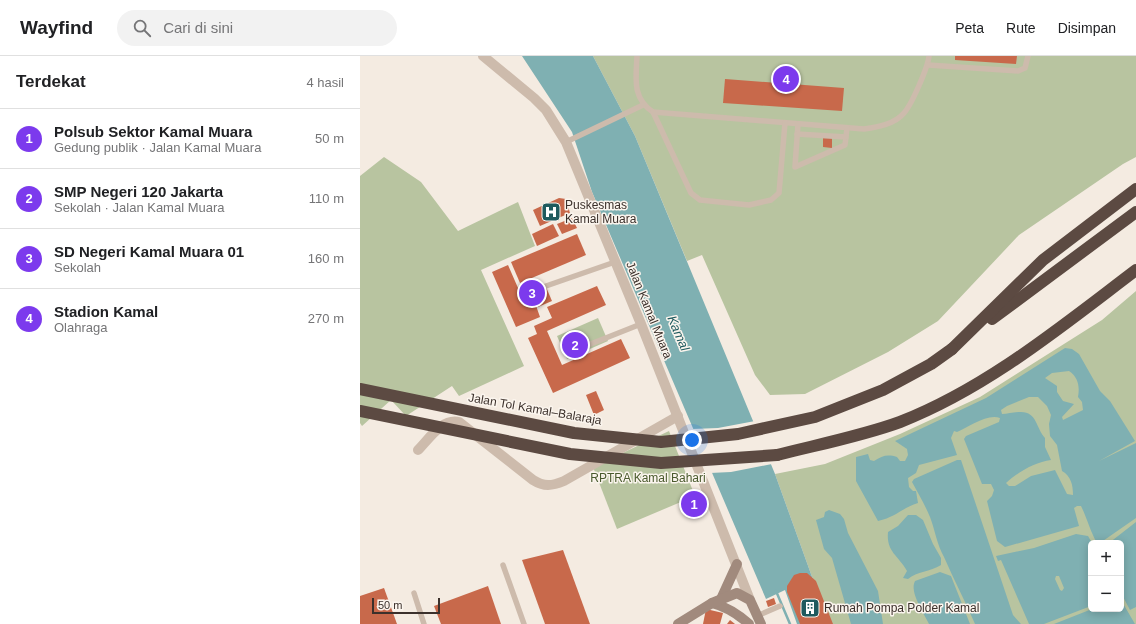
<!DOCTYPE html>
<html lang="id">
<meta charset="utf-8">
<style>
:root{--surface:#fff;--page:#f2f2f2;--text:#202124;--muted:#757577;--line:#e0e0e0;--accent:#7c3aed}
body{margin:0;font-family:Arial,sans-serif;background:var(--page);color:var(--text)}
.controls{position:absolute;right:12px;bottom:12px;display:grid;overflow:hidden;border-radius:6px;box-shadow:0 2px 10px #0003}
.controls button{width:36px;height:36px;display:grid;place-items:center;padding:0;border:0;border-bottom:1px solid var(--line);background:var(--surface);color:var(--text);font:20px sans-serif}
.scale{position:absolute;left:12px;bottom:10px;width:68px;box-sizing:border-box;padding-left:4px;border:2px solid #3b302b;border-top:0;font-size:11px;line-height:14px;white-space:nowrap;color:#3b302b;-webkit-text-stroke:3px #fbf5ee;paint-order:stroke}
.you{position:absolute;left:332px;top:384px;width:14px;height:14px;margin:-10px;border:3px solid #fff;border-radius:50%;background:#1a73e8;box-shadow:0 0 0 6px #1a73e833}
.badge{display:grid;place-items:center;width:26px;height:26px;border-radius:50%;background:var(--accent);color:#fff;font-size:13px;font-weight:700}
.pin{position:absolute;translate:-50% -50%;border:2px solid #fff;box-shadow:0 1px 4px #0006}
.list{margin:0;padding:0;list-style:none}
h2{display:flex;justify-content:space-between;align-items:center;height:52px;margin:0;padding:0 16px;font-size:17px}
h2 small{font-size:13px;font-weight:400;color:var(--muted)}
.list li{display:grid;grid-template-columns:26px 1fr auto;gap:12px;align-items:center;box-sizing:border-box;height:60px;padding:0 16px;border-top:1px solid var(--line)}
.list b{display:block;font-size:15px;white-space:nowrap}
.list p{margin:0;font-size:13px;white-space:nowrap;color:var(--muted)}
.list em{font-size:13px;font-style:normal;color:var(--muted)}
.icon{flex:none;width:22px;height:22px;fill:none;stroke:currentColor;stroke-width:2;stroke-linecap:round;stroke-linejoin:round}
.map{position:relative;flex:none;width:776px;height:568px;overflow:hidden}
header{display:flex;align-items:center;gap:24px;box-sizing:border-box;height:56px;padding:0 20px;background:var(--surface);border-bottom:1px solid var(--line)}
header strong{font-size:19px}
nav{display:flex;gap:22px;margin-inline-start:auto;font-size:14px}
.search{width:280px;height:36px;background:var(--page);display:flex;align-items:center;gap:10px;box-sizing:border-box;padding:0 14px;border-radius:22px;color:var(--muted);font-size:15px}
main{display:flex}
aside{flex:1;background:var(--surface)}
.map>svg:first-child{display:block}
.green{fill:#b8c4a0;fill-rule:evenodd}
.water{fill:#7fb0b2;fill-rule:evenodd}
.pier{fill:#f4ebe1}
.lines{fill:none;stroke-linecap:round;stroke-linejoin:round}
.stream{stroke:#7fb0b2;stroke-width:2.5}
.building{fill:#c8694b}
.lane{stroke:#cdbbac;stroke-width:5.5}
.street{stroke:#cdbbac;stroke-width:10}
.secondary{stroke:#a18a7d;stroke-width:10}
.highway{stroke:#5c4a42;stroke-width:12}
.highway-bridge{stroke:#5c4a42;stroke-width:12}
.labels{text-anchor:middle;stroke-width:3;stroke-linejoin:round;paint-order:stroke}
.poi-label{font-size:12px;fill:#3b302b;stroke:#fbf5ee;text-anchor:start}
.street-label{font-size:12px;fill:#3b302b;stroke:#fbf5ee}
.park-label{font-size:12px;fill:#4a5a2e;stroke:#fbf5ee}
.water-label{font-size:13px;font-style:italic;fill:#1f5a5e;stroke:#fbf5ee}
</style>
<header>
<strong>Wayfind</strong>
<div class="search"><svg class="icon" aria-label="search" viewBox="0 0 24 24"><circle cx="10" cy="10" r="6"/><path d="M15 15l6 6"/></svg>Cari di sini</div>
<nav><a>Peta</a><a>Rute</a><a>Disimpan</a></nav>
</header>
<main>
<aside>
<h2>Terdekat<small>4 hasil</small></h2>
<ul class="list">
<li><span class="badge">1</span><div><b>Polsub Sektor Kamal Muara</b><p>Gedung publik · Jalan Kamal Muara</p></div><em>50 m</em></li>
<li><span class="badge">2</span><div><b>SMP Negeri 120 Jakarta</b><p>Sekolah · Jalan Kamal Muara</p></div><em>110 m</em></li>
<li><span class="badge">3</span><div><b>SD Negeri Kamal Muara 01</b><p>Sekolah</p></div><em>160 m</em></li>
<li><span class="badge">4</span><div><b>Stadion Kamal</b><p>Olahraga</p></div><em>270 m</em></li>
</ul>
</aside>
<div class="map">
<svg width="776" height="568" viewBox="0 0 776 568">
<rect width="100%" height="100%" fill="#f4ebe1"/>
<g class="green">
<polygon points="233,0 776,0 776,101 763,108 659,179 578,265 528,296 445,338 410,339 395,319 342,199 327,205 275,80"/>
<polygon points="24,101 61,126 98,175 158,146 175,190 121,214 164,310 99,340 92,330 46,360 31,344 2,370 0,367 0,120"/>
<path d="M776 235V568H469L415 418 465 408 540 378 620 341 742 264ZM731 487H761V553H731Z"/>
<polygon points="238,262 248,285 207,303 197,280"/>
<polygon points="309,375 335,440 257,473 233,411"/>
</g>
<g class="water">
<polygon points="162,0 233,0 275,80 415,418 469,568 437,568 425,534 406,543 232,136 212,76"/>
<path d="M705 292 712 293 719 298 740 335 750 345 775 385 739 405 776 387V462L740 487H737C730 475 727 462 721 450H717L714 452 719 470 645 491 637 485 627 445 632 440 634 434 631 428H622L604 383 606 380 639 366 640 362C628 357 608 371 597 376L594 375 591 382 597 399 559 409 556 417 548 422 549 431 553 435H556L558 447C542 452 536 461 518 465L496 425V401L508 398 510 404 514 405C522 400 527 398 537 401L540 405H545L548 399 547 393 535 385 626 342ZM709 315C718 321 720 330 718 341L722 346 723 354 703 364 702 361 714 348 703 345 697 336V330L685 322 692 317ZM669 341H678L687 350 691 359 689 368 690 380 697 389 702 415C711 420 713 429 713 439L707 438 695 414 671 420 655 430H649L646 427C658 416 675 406 691 404L685 391V382C676 372 677 356 661 356 654 356 648 358 642 358L641 354 647 350Z"/>
<path d="M597 404H601L653 559 661 568H615C605 545 594 524 584 501 577 489 575 474 570 461 565 449 558 437 552 426L554 423Z"/>
<polygon points="469,454 480,458 484,463 488,477 518,535 523,568 491,568 472,502 464,493 456,464 464,461 465,456"/>
<path d="M548 459H556L563 464 573 488 581 502V509C570 516 557 515 548 523L543 522 547 515C539 500 526 496 528 476L538 470Z"/>
<polygon points="776,466 776,551 770,554 761,537 761,487 749,487"/>
<path d="M716 478 728 480 732 487 731 550 684 568H669L641 504 638 505 636 500 674 492ZM696 520H699L704 532 702 535 700 534 695 523Z"/>
<path d="M580 516 591 520 610 568H569C564 557 549 536 555 525Z"/>
<polygon points="761,544 775,568 694,568 732,553 761,553"/>
</g>
<polygon class="pier" points="395,365 412,408 371,416 350,417 332,373 358,372"/>
<g class="lines">
<polyline class="stream" points="416,535 430,568"/>
</g>
<g class="building">
<polygon points="595,0 657,0 656,8 595,4"/>
<polygon points="365,23 484,32 482,55 363,47"/>
<polygon points="463,81 472,82 472,92 463,91"/>
<polygon points="199,142 206,143 210,157 180,170 173,154"/>
<polygon points="212,162 217,172 202,178 197,168"/>
<polygon points="193,168 199,180 177,190 172,178"/>
<polygon points="217,178 226,199 160,227 151,206"/>
<polygon points="148,209 165,248 174,244 180,261 156,271 132,216"/>
<polygon points="237,230 246,249 187,275 202,309 261,283 270,302 193,337 168,282 177,278 174,270 192,262 187,251"/>
<polygon points="186,231 192,245 178,251 172,237"/>
<polygon points="236,335 244,354 234,359 226,339"/>
<polygon points="337,440 341,452 331,457 326,445"/>
<polygon points="203,494 230,568 185,568 162,504"/>
<polygon points="440,517 447,517 456,525 473,568 440,568 427,536 427,530 434,519"/>
<polygon points="128,530 141,568 81,568 74,550"/>
<polygon points="24,532 37,568 0,568 0,540"/>
<polygon points="414,542 416,548 408,551 406,545"/>
<polygon points="346,553 363,557 360,568 343,568"/>
<polygon points="370,564 375,568 367,568"/>
</g>
<g class="lines">
<g class="lane">
<path d="M277 0C276 23 272 42 293 56L504 73C518 71 535 68 544 57 552 48 568 11 569 0"/>
<polyline points="568,9 658,15 665,12 668,0"/>
<polyline points="293,56 331,137 340,144 389,149 411,144 419,137 425,67"/>
<polyline points="438,68 435,111 485,89 487,72"/>
<polyline points="437,78 486,81"/>
<polyline points="206,86 283,49"/>
<polyline points="163,238 255,206"/>
<polyline points="208,297 281,268"/>
<polyline points="143,509 164,568"/>
<polyline points="54,537 64,568"/>
<polyline points="397,560 420,550"/>
</g>
<g class="street">
<polyline points="123,0 174,42 186,54 206,86 281,268 390,544"/>
<path d="M58 394C69 383 82 362 99 366L173 424C184 431 192 430 204 425L318 360"/>
</g>
<g class="secondary">
<polyline points="361,543 377,508"/>
<path d="M352 547C367 551 377 557 389 568"/>
<polyline points="318,568 352,547 377,537 390,544 401,568"/>
</g>
<g class="highway">
<polyline points="632,263 776,156"/>
<polyline points="592,293 683,204 776,133"/>
<path d="M417 399C456 389 502 380 540 366 627 332 702 270 776 214"/>
</g>
<g class="highway-bridge">
<polyline points="0,333 214,377 301,386 378,378 455,361 523,334 571,308 592,293"/>
<polyline points="0,355 210,398 301,407 417,399"/>
</g>
</g>
<defs>
<symbol id="hospital-square" viewBox="-11 -11 22 22"><rect x="-9" y="-9" width="18" height="18" rx="4" fill="#1f5a5e" stroke="#fbf5ee"/><path d="M-5-5h3v3.5h4V-5h3V5h-3V1.5h-4V5h-3Z" fill="#fff"/></symbol>
<symbol id="building-square" viewBox="-11 -11 22 22"><rect x="-9" y="-9" width="18" height="18" rx="4" fill="#1f5a5e" stroke="#fbf5ee"/><path d="M-4-6H4V6H1V3H-1V6H-4ZM-2.5-4.3h1.7v1.8h-1.7ZM.8-4.3h1.7v1.8H.8ZM-2.5-1h1.7V.8h-1.7ZM.8-1h1.7V.8H.8Z" fill="#fff"/></symbol>
</defs>
<g fill-rule="evenodd">
<use href="#hospital-square" x="180" y="145" width="22" height="22"/>
<use href="#building-square" x="439" y="541" width="22" height="22"/>
</g>
<g class="labels">
<g class="poi-label">
<text x="205" y="153">Puskesmas<tspan x="205" dy="14">Kamal Muara</tspan></text>
<text x="464" y="556">Rumah Pompa Polder Kamal</text>
</g>
<g class="street-label">
<text transform="translate(289 254) rotate(68)" y="4">Jalan Kamal Muara</text>
<text transform="translate(175 353) rotate(10)" y="4">Jalan Tol Kamal–Balaraja</text>
</g>
<g class="park-label">
<text x="288" y="426">RPTRA Kamal Bahari</text>
</g>
<g class="water-label">
<text transform="translate(319 277) rotate(67)" y="5">Kamal</text>
</g>
</g>
</svg>
<div class="controls">
<button>+</button>
<button>−</button>
</div>
<div class="scale">50 m</div>
<div class="you"></div>
<div class="pin badge" style="left:334px;top:448px">1</div>
<div class="pin badge" style="left:215px;top:289px">2</div>
<div class="pin badge" style="left:172px;top:237px">3</div>
<div class="pin badge" style="left:426px;top:23px">4</div>
</div>
</main>
